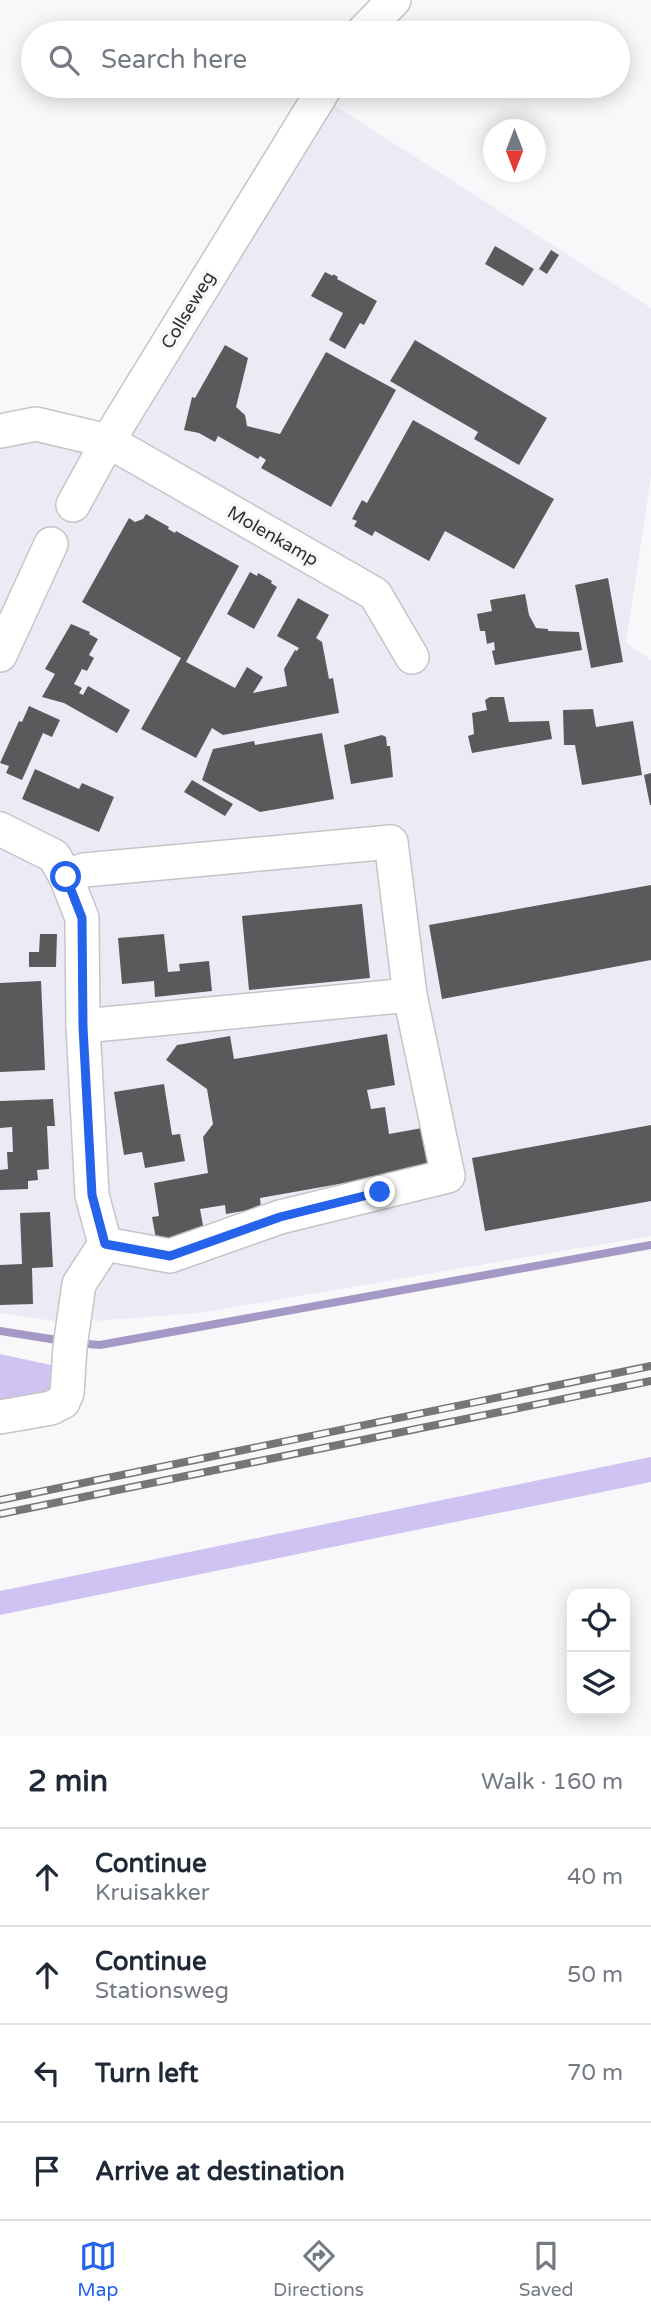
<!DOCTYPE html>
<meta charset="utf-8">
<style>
:root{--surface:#fff;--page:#f2f2f3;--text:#1f2937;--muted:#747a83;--line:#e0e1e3;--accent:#2563eb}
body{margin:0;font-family:"Varela Round",sans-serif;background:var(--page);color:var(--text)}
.controls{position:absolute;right:21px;bottom:21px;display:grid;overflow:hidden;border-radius:14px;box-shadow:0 4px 18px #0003}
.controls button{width:63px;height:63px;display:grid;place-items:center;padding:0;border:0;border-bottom:2px solid var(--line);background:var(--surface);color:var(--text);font:35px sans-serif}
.compass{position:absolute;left:483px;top:119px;width:63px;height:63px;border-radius:50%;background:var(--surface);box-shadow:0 4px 18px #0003;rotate:180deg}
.stop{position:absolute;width:21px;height:21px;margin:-16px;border:5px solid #2563eb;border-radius:50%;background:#fff}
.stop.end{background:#2563eb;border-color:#fff;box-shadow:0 2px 7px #0008}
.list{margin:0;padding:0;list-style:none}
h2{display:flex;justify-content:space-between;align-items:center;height:91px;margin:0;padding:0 28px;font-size:30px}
h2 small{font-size:23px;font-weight:400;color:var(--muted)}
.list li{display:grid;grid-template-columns:46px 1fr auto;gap:21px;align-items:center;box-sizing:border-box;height:98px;padding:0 28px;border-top:2px solid var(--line)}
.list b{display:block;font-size:26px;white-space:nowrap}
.list p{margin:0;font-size:23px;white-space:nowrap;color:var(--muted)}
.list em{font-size:23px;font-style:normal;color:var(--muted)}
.icon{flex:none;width:38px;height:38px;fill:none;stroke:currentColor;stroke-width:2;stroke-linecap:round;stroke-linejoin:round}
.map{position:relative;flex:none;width:651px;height:1736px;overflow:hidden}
.search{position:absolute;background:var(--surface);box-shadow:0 4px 18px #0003;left:21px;right:21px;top:21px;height:77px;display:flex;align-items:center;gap:18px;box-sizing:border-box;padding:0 24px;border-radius:38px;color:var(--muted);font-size:26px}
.sheet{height:483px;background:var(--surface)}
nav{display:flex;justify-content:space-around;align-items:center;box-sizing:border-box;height:98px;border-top:2px solid var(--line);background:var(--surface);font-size:19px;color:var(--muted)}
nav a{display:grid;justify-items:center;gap:4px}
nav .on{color:var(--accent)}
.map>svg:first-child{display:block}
.built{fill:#edeaf5}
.green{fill:#cfc3f1}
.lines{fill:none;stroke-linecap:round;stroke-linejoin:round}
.stream{stroke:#a498c4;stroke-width:8}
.building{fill:#5a595c}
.minor-casing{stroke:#c5c4c8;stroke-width:36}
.minor{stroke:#fff;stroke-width:33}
.rail-casing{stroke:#767578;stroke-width:8}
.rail{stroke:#f8f8fb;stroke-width:5;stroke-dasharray:16;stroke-linecap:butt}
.route{stroke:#2563eb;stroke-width:9}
.labels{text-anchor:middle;stroke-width:7;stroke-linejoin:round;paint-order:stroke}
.street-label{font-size:18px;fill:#313032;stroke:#f8f8fb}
</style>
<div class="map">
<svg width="651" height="1736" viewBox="0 0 651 1736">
<rect width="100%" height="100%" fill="#f8f8fb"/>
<polygon class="built" points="334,105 651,308 651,477 626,643 651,660 651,1236 199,1313 68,1323 0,1313 0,449 49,440 114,451"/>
<g class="green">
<polygon points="0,1354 60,1367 50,1394 0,1404"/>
<polygon points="651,1457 651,1482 0,1615 0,1591"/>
</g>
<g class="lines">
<g class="stream">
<polyline points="0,1331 57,1340"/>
<polyline points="88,1344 100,1345 651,1245"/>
</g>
</g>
<g class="building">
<polygon points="495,246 534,269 523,286 485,264"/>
<polygon points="551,250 559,255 547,274 539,269"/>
<polygon points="325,272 333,276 333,274 338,277 337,279 377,301 364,325 360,323 345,349 329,340 343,313 311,296"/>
<polygon points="415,340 547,418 519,465 474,439 478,432 390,381"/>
<polygon points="225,345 248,358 236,407 245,415 247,426 280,434 326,352 396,390 331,507 261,468 266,460 260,456 258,459 218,436 215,442 199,433 184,430 192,397 195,398"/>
<polygon points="413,420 554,499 514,569 445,531 429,561 375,531 372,536 354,526 357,521 352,519 362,500 367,503"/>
<polygon points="146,514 169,527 168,529 175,533 176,531 239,566 186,662 235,688 247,667 263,677 253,693 287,686 284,669 295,650 297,651 299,648 277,636 298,598 329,615 316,638 322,642 329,679 333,678 339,713 223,735 212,728 196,758 141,729 181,658 82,602 129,518 135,522 143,519"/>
<polygon points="250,572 257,576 258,573 272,581 271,583 277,587 254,629 227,614"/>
<polygon points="608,578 623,662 591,668 575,585"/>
<polygon points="525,594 529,615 536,628 548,629 548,631 579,632 582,650 495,665 492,651 495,650 494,642 487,644 485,631 480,631 477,614 492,611 490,600"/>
<polygon points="71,624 90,632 89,634 98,639 89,655 94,658 87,671 82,669 74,684 82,688 79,693 83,695 88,686 130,710 117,733 64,703 42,697 55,674 45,669"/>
<polygon points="490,697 504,697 509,722 549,721 552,739 472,753 468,736 474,734 472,713 487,710 485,700"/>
<polygon points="29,706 60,720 52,737 43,733 22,780 6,773 9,766 0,763 19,721 22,722"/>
<polygon points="593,709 596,727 633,721 642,775 582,785 575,745 564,745 563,710"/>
<polygon points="322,733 334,799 260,812 202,780 213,749 254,741 255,745"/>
<polygon points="382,735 386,737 387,746 390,746 393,777 351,784 344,745"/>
<polygon points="35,769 79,789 82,783 114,797 99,832 22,799"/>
<polygon points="651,773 651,805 650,805 644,775"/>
<polygon points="192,780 233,804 225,816 184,792"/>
<polygon points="651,885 651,960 442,999 429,925"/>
<polygon points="362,904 370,978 249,990 242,916"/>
<polygon points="40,934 57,934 56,967 29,967 29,952 39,952"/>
<polygon points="164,934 168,972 180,971 179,964 209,961 212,991 155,997 154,981 122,984 118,938"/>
<polygon points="41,981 45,1070 0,1072 0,983"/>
<polygon points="387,1034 395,1085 367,1090 371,1109 385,1107 389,1134 428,1127 435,1167 260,1198 261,1208 226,1214 225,1205 200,1209 205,1236 157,1244 152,1217 159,1216 154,1183 208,1173 203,1137 213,1124 207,1089 166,1060 177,1045 230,1036 234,1059"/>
<polygon points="164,1084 172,1135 180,1134 185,1161 145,1168 142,1152 124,1155 114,1092"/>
<polygon points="53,1099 55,1126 47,1126 49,1169 37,1170 38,1180 28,1181 28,1189 0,1190 0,1170 8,1169 7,1152 13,1152 12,1127 0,1128 0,1101"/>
<polygon points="651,1125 651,1201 485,1231 472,1158"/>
<polygon points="50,1212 53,1267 32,1268 33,1304 0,1305 0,1265 22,1264 20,1213"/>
</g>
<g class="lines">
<defs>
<g id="minor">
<polyline points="362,33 394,0"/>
<polyline points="0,431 36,424 108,441 375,594 412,657"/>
<polyline points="73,505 108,441 326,86"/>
<polyline points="0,655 51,544"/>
<polyline points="0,829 54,856 66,877 82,918 83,1026 92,1195 105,1244 79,1284 70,1347 67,1393 63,1402 51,1408 0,1417"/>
<polyline points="66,877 84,870 391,842 410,995 448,1176 280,1217 170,1256 105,1244"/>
<polyline points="83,1026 410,995"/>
</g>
</defs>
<use href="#minor" class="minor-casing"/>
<use href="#minor" class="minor"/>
<defs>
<g id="rail">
<polyline points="0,1500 651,1366"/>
<polyline points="0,1514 651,1381"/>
</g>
</defs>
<use href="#rail" class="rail-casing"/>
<use href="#rail" class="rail"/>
</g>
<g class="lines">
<polyline class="route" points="66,877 82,918 83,1027 92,1195 105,1244 170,1256 280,1217 380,1192"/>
</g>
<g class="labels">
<g class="street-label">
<text transform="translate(188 310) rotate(-59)" y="6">Collseweg</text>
<text transform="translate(273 536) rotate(30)" y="6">Molenkamp</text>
</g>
</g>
</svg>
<div class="controls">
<button><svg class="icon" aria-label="locate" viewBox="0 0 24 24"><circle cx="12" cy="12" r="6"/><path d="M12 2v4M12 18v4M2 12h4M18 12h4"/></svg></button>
<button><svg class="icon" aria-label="layers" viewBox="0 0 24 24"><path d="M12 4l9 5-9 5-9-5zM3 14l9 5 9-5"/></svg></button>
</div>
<svg class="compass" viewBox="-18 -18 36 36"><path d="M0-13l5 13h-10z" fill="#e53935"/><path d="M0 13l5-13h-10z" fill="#747a83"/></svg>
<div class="stop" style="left:66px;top:877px"></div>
<div class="stop end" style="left:380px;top:1192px"></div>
<div class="search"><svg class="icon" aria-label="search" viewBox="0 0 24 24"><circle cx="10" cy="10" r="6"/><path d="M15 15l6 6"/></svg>Search here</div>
</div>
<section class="sheet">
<h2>2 min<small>Walk · 160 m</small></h2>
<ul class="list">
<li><svg class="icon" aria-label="ahead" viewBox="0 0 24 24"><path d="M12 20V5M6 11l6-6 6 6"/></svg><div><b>Continue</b><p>Kruisakker</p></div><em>40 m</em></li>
<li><svg class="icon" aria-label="ahead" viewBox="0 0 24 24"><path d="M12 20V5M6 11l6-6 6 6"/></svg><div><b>Continue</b><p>Stationsweg</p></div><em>50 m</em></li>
<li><svg class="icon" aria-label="left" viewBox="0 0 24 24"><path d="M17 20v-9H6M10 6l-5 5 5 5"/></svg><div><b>Turn left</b></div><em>70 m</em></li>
<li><svg class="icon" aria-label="arrive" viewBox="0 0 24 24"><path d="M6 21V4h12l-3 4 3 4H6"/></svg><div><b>Arrive at destination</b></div></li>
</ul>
</section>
<nav>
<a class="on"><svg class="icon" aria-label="map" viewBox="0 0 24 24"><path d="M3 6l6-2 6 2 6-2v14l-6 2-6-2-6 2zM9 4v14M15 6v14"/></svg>Map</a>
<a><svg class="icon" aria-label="directions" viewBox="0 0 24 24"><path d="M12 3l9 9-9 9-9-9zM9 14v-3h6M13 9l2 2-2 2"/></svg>Directions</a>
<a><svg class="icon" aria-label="saved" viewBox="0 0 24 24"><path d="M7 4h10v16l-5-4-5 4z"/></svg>Saved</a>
</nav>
